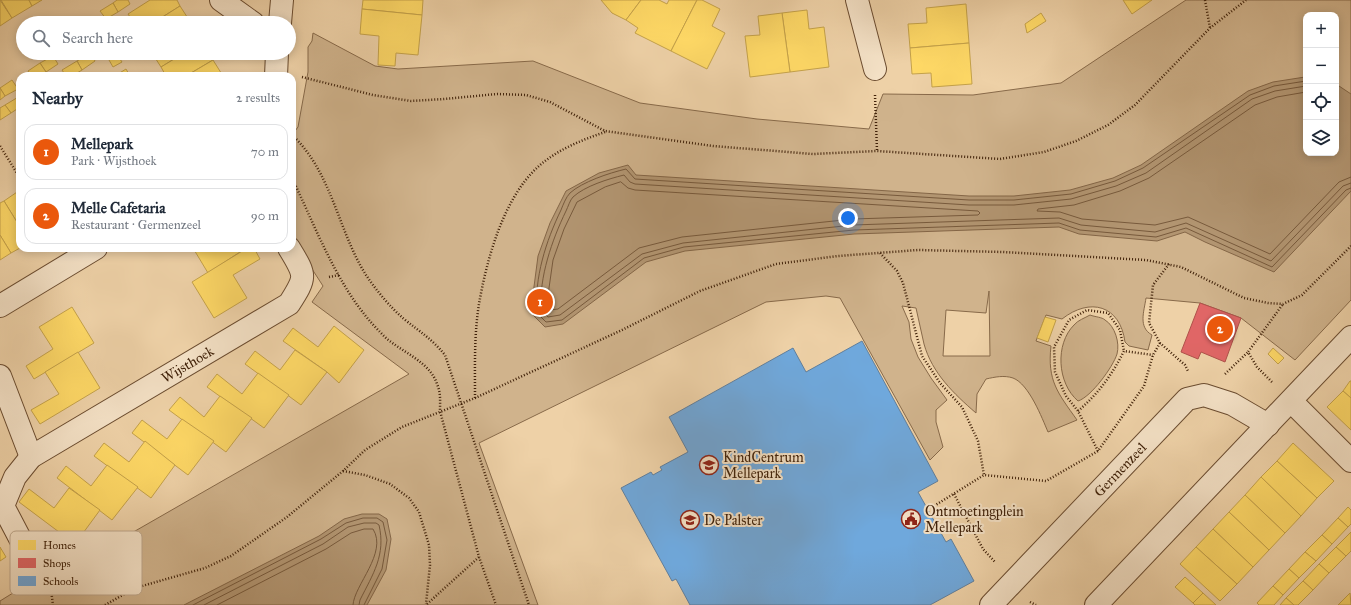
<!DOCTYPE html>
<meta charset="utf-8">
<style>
:root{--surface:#fff;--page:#f6f6f7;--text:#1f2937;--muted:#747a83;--line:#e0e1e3;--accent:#ea580c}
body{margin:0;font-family:"IM FELL Great Primer",serif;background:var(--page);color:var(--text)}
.controls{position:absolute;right:12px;top:12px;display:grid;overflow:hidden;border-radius:8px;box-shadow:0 2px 10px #0003}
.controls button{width:36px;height:36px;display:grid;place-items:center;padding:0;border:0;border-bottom:1px solid var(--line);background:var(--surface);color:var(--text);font:20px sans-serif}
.you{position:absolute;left:848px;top:218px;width:14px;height:14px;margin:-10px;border:3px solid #fff;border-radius:50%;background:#1a73e8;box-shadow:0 0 0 6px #1a73e833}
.badge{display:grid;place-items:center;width:26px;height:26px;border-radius:50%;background:var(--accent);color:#fff;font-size:13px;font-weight:700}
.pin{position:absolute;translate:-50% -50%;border:2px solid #fff;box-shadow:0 1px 4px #0006}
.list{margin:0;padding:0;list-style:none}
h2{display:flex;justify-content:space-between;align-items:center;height:52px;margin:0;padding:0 16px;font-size:17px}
h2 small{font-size:13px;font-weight:400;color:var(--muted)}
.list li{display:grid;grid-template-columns:26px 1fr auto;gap:12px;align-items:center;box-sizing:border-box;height:56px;margin:0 8px 8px;padding:0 8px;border:1px solid var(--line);border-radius:12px}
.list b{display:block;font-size:15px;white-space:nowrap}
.list p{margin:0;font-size:13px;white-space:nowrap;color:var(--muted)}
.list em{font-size:13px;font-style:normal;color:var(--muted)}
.icon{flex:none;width:22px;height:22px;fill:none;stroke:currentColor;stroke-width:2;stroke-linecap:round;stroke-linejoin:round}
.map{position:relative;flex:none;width:1351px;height:605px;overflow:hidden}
.search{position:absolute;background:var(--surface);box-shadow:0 2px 10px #0003;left:16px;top:16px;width:280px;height:44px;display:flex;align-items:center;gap:10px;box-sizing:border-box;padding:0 14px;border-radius:22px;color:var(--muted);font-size:15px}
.panel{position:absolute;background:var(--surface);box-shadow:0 2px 10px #0003;left:16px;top:72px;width:280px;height:180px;border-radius:12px}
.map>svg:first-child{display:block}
.green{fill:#d0b38c;stroke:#886a4a;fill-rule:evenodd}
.water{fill:#b29571;stroke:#846647}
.homes{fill:#ffd966;stroke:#c5a24a}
.shops{fill:#e06666;stroke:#b0514a}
.schools{fill:#6fa8dc;stroke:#617f9c}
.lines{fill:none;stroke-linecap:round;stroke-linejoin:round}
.shore{stroke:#785a3c;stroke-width:1}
.minor-casing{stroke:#6b4c30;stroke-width:24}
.path{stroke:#3f2008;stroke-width:2.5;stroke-dasharray:1 2;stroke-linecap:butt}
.minor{stroke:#f4e1c6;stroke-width:22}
.labels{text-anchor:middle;stroke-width:4;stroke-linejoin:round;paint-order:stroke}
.street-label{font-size:14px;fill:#3f2008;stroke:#f4e1c6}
.poi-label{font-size:14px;fill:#3f2008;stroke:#f4e1c6;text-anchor:start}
.key{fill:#f4e1c6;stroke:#bea78d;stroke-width:1}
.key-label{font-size:11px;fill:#3f2008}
</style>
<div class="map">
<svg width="1351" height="605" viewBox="0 0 1351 605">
<rect width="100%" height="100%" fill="#eed1a7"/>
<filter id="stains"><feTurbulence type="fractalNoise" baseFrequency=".005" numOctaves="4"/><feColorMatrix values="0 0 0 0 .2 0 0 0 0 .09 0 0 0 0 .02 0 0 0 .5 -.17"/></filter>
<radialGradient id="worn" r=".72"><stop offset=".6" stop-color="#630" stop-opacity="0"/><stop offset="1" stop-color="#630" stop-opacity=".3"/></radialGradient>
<g class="green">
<path d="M1186 0H1351V300L1295 360 1241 318 1200 303 1146 298C1144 312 1138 327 1152 335L1148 350 1129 346 1125 342C1120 305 1090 297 1062 319L1046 315 1036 341 1051 346C1047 381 1058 393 1077 420L1048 432C1042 418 1029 384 1013 378 1004 375 995 377 986 379L977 394 976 413C954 394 932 373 924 344 921 332 919 320 916 308L902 306 909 322 911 339 918 357 931 378 947 400 936 410V422L943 447 930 460 840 298 826 296 766 302 479 443 538 605H0V601L84 549 95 554 409 374 312 302 323 286 292 238V135L298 127 308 72V47L312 41 313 33 375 66 398 69 533 61 640 103 757 119 869 129 883 94 973 95 1061 83ZM1306 15H1336V153H1306ZM989 291 990 356H943L946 310 986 313Z"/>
<path d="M1090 315C1095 317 1102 317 1105 320 1115 326 1120 343 1117 354 1113 367 1091 397 1078 401 1057 383 1055 344 1074 325 1078 320 1085 318 1090 315Z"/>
</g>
<g class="water">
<polygon points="1305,77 1306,153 1336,153 1336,84 1351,94 1351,191 1274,272 1205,242 1185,232 1157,241 1079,234 1059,227 854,234 685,251 646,262 563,324 545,327 533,315 532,302 538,256 550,223 566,191 599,173 628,165 636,175 969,196 1014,196 1070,190 1113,178 1141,165 1248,91 1273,82"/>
<polygon points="362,514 379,514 387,519 391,539 386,570 367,605 184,605 319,536 344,519"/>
</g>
<g class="homes">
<polygon points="0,0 12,18 0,26"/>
<polygon points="1,0 29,0 32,6 12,18"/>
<polygon points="29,0 42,0 32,6"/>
<polygon points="117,0 128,0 130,4 118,12 113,3"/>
<polygon points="150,0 177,0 180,6 153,23 134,23 128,14"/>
<polygon points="363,0 423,0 422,15 362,9"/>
<polygon points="601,0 641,0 626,20 612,13"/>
<polygon points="641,0 659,0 667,4 669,0 697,0 671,51 635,33 638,28 626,20"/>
<polygon points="697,0 702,0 720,9 712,26 725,33 707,69 671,51"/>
<polygon points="1123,0 1152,0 1132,14"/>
<polygon points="113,3 118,12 106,19 100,11"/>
<polygon points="966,4 969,43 910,48 908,24 927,23 926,8"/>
<polygon points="180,6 191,23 153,23"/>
<polygon points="362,9 422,15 418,55 396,53 395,66 378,65 379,36 360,34"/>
<polygon points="807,10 809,29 824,27 829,67 790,72 782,13"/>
<polygon points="782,13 790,72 750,77 745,36 760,35 758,16"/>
<polygon points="1041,13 1046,21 1027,33 1025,24"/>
<polygon points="969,43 972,84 932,87 931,73 912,74 910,48"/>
<polygon points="91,53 95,61 82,70 77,61"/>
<polygon points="105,53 116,53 122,62 113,67"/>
<polygon points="152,53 184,53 161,67"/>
<polygon points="184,53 209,53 213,60 186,76 166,76 161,67"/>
<polygon points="53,56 58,64 46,72 40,63"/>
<polygon points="213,60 223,76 186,76"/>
<polygon points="77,61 82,70 72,76 66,76 62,70"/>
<polygon points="40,63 46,72 39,76 31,76 28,71"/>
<polygon points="126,69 130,76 119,76 118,74"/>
<polygon points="12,80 18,89 5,96 0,88"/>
<polygon points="0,88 5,96 0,100"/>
<polygon points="20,96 20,107 11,113 5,105"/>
<polygon points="5,105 11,113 0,120 0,108"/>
<polygon points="20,190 20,227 4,201"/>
<polygon points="4,201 20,227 20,248 11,253 0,235 0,203"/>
<polygon points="0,235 11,253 0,260"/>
<polygon points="193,248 238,248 240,252 208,273"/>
<polygon points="247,248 254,248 260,259 233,275 247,298 214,318 192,282"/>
<polygon points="72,307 94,343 34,379 26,366 53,349 39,327"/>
<polygon points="1045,317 1056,320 1048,342 1037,338"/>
<polygon points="334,326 364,350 339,383 327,372 283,341 293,328 318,347"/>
<polygon points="1273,348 1284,358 1278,364 1268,354"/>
<polygon points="295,350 327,372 301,405 245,364 255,351 280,370"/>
<polygon points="78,352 100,388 40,424 31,410 59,394 45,372"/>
<polygon points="258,373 289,395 264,428 207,387 217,374 242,394"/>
<polygon points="1350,381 1351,381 1351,398 1343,391"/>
<polygon points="1343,391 1351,398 1351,430 1327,407"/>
<polygon points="220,396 252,418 226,452 169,410 180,397 204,417"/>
<polygon points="182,419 214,441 188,475 132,433 142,420 167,439"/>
<polygon points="145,441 175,465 151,498 94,456 104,443 129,462"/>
<polygon points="1293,443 1334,481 1317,498 1277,461"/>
<polygon points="1277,461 1317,498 1301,516 1261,477"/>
<polygon points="107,465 138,487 112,520 57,478 66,466 91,486"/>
<polygon points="1261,477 1301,516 1285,533 1245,495"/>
<polygon points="69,488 100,510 75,544 19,502 29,489 54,508"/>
<polygon points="1245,495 1285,533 1269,550 1229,512"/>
<polygon points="1348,507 1351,510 1351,524 1348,527 1338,518"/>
<polygon points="1229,512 1269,550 1253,567 1213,529"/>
<polygon points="1338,518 1348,527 1332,544 1322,535"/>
<polygon points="1213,529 1253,567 1237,584 1196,547"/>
<polygon points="1351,532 1351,551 1346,556 1336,547"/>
<polygon points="1322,535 1332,544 1316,561 1305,552"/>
<polygon points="0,547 6,557 0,561"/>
<polygon points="1196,547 1237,584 1220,601 1180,564"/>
<polygon points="1336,547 1346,556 1329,573 1319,564"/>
<polygon points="1305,552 1316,561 1299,578 1289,569"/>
<polygon points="1319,564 1329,573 1313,590 1303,581"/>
<polygon points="1289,569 1299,578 1283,595 1273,586"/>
<polygon points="1185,577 1203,593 1193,603 1175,587"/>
<polygon points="1303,581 1313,590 1298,605 1294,605 1286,598"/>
<polygon points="1273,586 1283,595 1274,605 1259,605 1257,603"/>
<polygon points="1203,593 1216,605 1195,605 1193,603"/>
<polygon points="1350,593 1351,605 1338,605"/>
<polygon points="1286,598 1294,605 1280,605"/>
</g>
<polygon class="shops" points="1200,303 1241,318 1225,362 1201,352 1198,359 1181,352"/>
<polygon class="schools" points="862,341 938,481 918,492 946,542 951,539 974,581 930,605 690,605 676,579 672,581 621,488 651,472 653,475 662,470 660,467 688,452 669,417 793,348 806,372"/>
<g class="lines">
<g class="shore">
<path d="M1306 81 1274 86 1250 95 1143 168 1115 181 1071 194 1014 200H969L635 179 626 169C609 173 582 182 570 193 566 197 563 205 561 210 546 241 534 278 537 313L546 322 562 320 644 258 684 247 854 230 1059 223 1080 230 1156 237 1186 228 1272 267 1346 190 1351 188"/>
<path d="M1306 86 1275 91 1252 99 1146 173 1116 186 1071 199 1014 205H969L635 184 630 182 624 175C608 179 585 186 573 197 570 200 568 207 566 211 552 240 539 277 541 310L548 317 560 315 642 254 683 243 853 225 1059 218 1081 225 1155 232 1186 223 1271 261 1343 186 1351 183"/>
<polyline points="1306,92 1277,97 1255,105 1149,178 1120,191 1074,205 1038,209 1037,211 1060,212 1082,219 1155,225 1188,217 1270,254 1339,182 1351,177"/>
<polygon points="621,182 628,188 635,190 978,211 980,213 978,215 853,219 682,237 639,248 558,309 550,310 547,308 547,302 553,260 564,229 577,202 605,187"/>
<polyline points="193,605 321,539 346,523 363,518 377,518 383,522 387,540 382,569 364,605"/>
<path d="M204 605 323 544 348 527 364 523H376L379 525C386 555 373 574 360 600L359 605"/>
<path d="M217 605 326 549 351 533 364 529H373C388 553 354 585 353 605"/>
</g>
<defs>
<g id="minor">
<polyline points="221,0 253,23"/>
<polyline points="857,0 875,69"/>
<polyline points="280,23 282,0"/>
<polyline points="276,76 277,53"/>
<polyline points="0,306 96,248"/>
<polyline points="0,376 31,457"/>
<polyline points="1291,401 1351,461"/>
<path id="s1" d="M36 569 3 506 15 477 31 457 289 304C307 276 306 276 289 248"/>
<path id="s2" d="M991 605 1187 399 1204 395 1232 404 1268 425"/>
<polyline points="1096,605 1351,337"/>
</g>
</defs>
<use href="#minor" class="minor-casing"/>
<g class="path">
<polyline points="1205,0 1210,28"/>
<polyline points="302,77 373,95 411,101 444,99 497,94 526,95 550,102 605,131 713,146 813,154 877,151 1000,159 1044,152 1076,141 1108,125 1135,105 1210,28 1246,0"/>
<polyline points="875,95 877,151"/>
<path d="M292 135C332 172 338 231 366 275 376 290 390 307 404 319 420 332 431 338 445 355L529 605"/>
<polyline points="0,146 20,178"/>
<path d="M292 178C315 226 335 280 369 320 374 326 380 332 386 338 402 352 430 362 437 384 441 393 440 401 440 411L479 557 496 605"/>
<polyline points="880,253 897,271 903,283 922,356 940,383 962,407 978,441 984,475"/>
<polyline points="1169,264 1153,285 1149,323 1160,343 1185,365 1188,371"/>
<polyline points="329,277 339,275"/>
<polyline points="1225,374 1248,352"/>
<polyline points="1272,382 1257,367 1248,352 1283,304"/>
<path d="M475 398C475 367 474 335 479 304 487 258 504 196 540 165 559 149 582 140 605 132"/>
<path d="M1078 411C1098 394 1112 375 1124 351L1153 355"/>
<polyline points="1098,451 1078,411 1066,396 1055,372 1054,347 1069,320 1087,310 1108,313 1120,330 1124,351"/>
<polyline points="343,471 365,475 390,484 409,498 419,512 429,545 430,565 426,604"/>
<polyline points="954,494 983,549 995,562"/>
<polyline points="934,506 984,475 1046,481 1098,451 1144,386 1153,355 1160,343"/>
<polyline points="51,590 53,605"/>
<polyline points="1030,602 1036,605"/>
<polyline points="427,604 479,557"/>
<polyline points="105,605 135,588 205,568 231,556 287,517 343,471 365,450 402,427 475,398 622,330 700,291 776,264 838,256 918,250 1003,252 1146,260 1181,267 1244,298 1268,303 1283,304 1302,295 1351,246"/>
</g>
<use href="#minor" class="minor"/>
</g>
<defs>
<symbol id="school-ring" viewBox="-11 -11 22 22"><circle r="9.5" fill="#f4e1c6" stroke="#8f2418" stroke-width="1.5"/><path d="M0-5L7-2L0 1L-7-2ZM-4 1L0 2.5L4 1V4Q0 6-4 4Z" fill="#8f2418"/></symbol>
<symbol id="civic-ring" viewBox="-11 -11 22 22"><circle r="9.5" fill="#f4e1c6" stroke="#8f2418" stroke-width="1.5"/><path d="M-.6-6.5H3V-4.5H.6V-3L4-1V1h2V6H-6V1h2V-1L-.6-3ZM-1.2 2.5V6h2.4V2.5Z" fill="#8f2418"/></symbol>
</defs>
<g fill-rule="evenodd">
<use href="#school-ring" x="698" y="454" width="22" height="22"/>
<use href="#civic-ring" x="900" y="508" width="22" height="22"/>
<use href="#school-ring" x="679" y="509" width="22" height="22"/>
</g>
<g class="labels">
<g class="street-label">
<text dy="5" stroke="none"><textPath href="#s1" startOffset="310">Wijsthoek</textPath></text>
<text dy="5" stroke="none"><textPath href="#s2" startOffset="187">Germenzeel</textPath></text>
</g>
<g class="poi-label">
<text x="723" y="462">KindCentrum<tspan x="723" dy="16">Mellepark</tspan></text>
<text x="925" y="516">Ontmoetingplein<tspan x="925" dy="16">Mellepark</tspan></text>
<text x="704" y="525">De Palster</text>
</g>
</g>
<rect x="10" y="531" width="132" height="64" rx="6" class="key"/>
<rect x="18" y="540" width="18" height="10" fill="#ffd966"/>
<rect x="18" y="558" width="18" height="10" fill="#e06666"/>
<rect x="18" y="576" width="18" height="10" fill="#6fa8dc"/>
<g class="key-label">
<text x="43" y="549">Homes</text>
<text x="43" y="567">Shops</text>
<text x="43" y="585">Schools</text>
</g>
<rect width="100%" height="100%" filter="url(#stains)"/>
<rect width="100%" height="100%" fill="url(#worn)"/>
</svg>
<div class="controls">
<button>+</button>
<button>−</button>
<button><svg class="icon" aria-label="locate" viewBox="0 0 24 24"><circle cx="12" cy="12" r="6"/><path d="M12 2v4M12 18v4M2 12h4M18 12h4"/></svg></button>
<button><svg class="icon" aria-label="layers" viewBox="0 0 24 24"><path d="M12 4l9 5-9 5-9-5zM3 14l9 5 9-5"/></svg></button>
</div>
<div class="you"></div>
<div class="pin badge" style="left:540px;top:302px">1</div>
<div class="pin badge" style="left:1220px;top:329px">2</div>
<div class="search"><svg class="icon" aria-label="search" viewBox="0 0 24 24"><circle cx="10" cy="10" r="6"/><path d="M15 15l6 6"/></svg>Search here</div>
<section class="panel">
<h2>Nearby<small>2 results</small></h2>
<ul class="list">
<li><span class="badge">1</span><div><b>Mellepark</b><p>Park · Wijsthoek</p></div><em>70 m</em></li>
<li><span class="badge">2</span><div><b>Melle Cafetaria</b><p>Restaurant · Germenzeel</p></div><em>90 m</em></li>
</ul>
</section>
</div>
